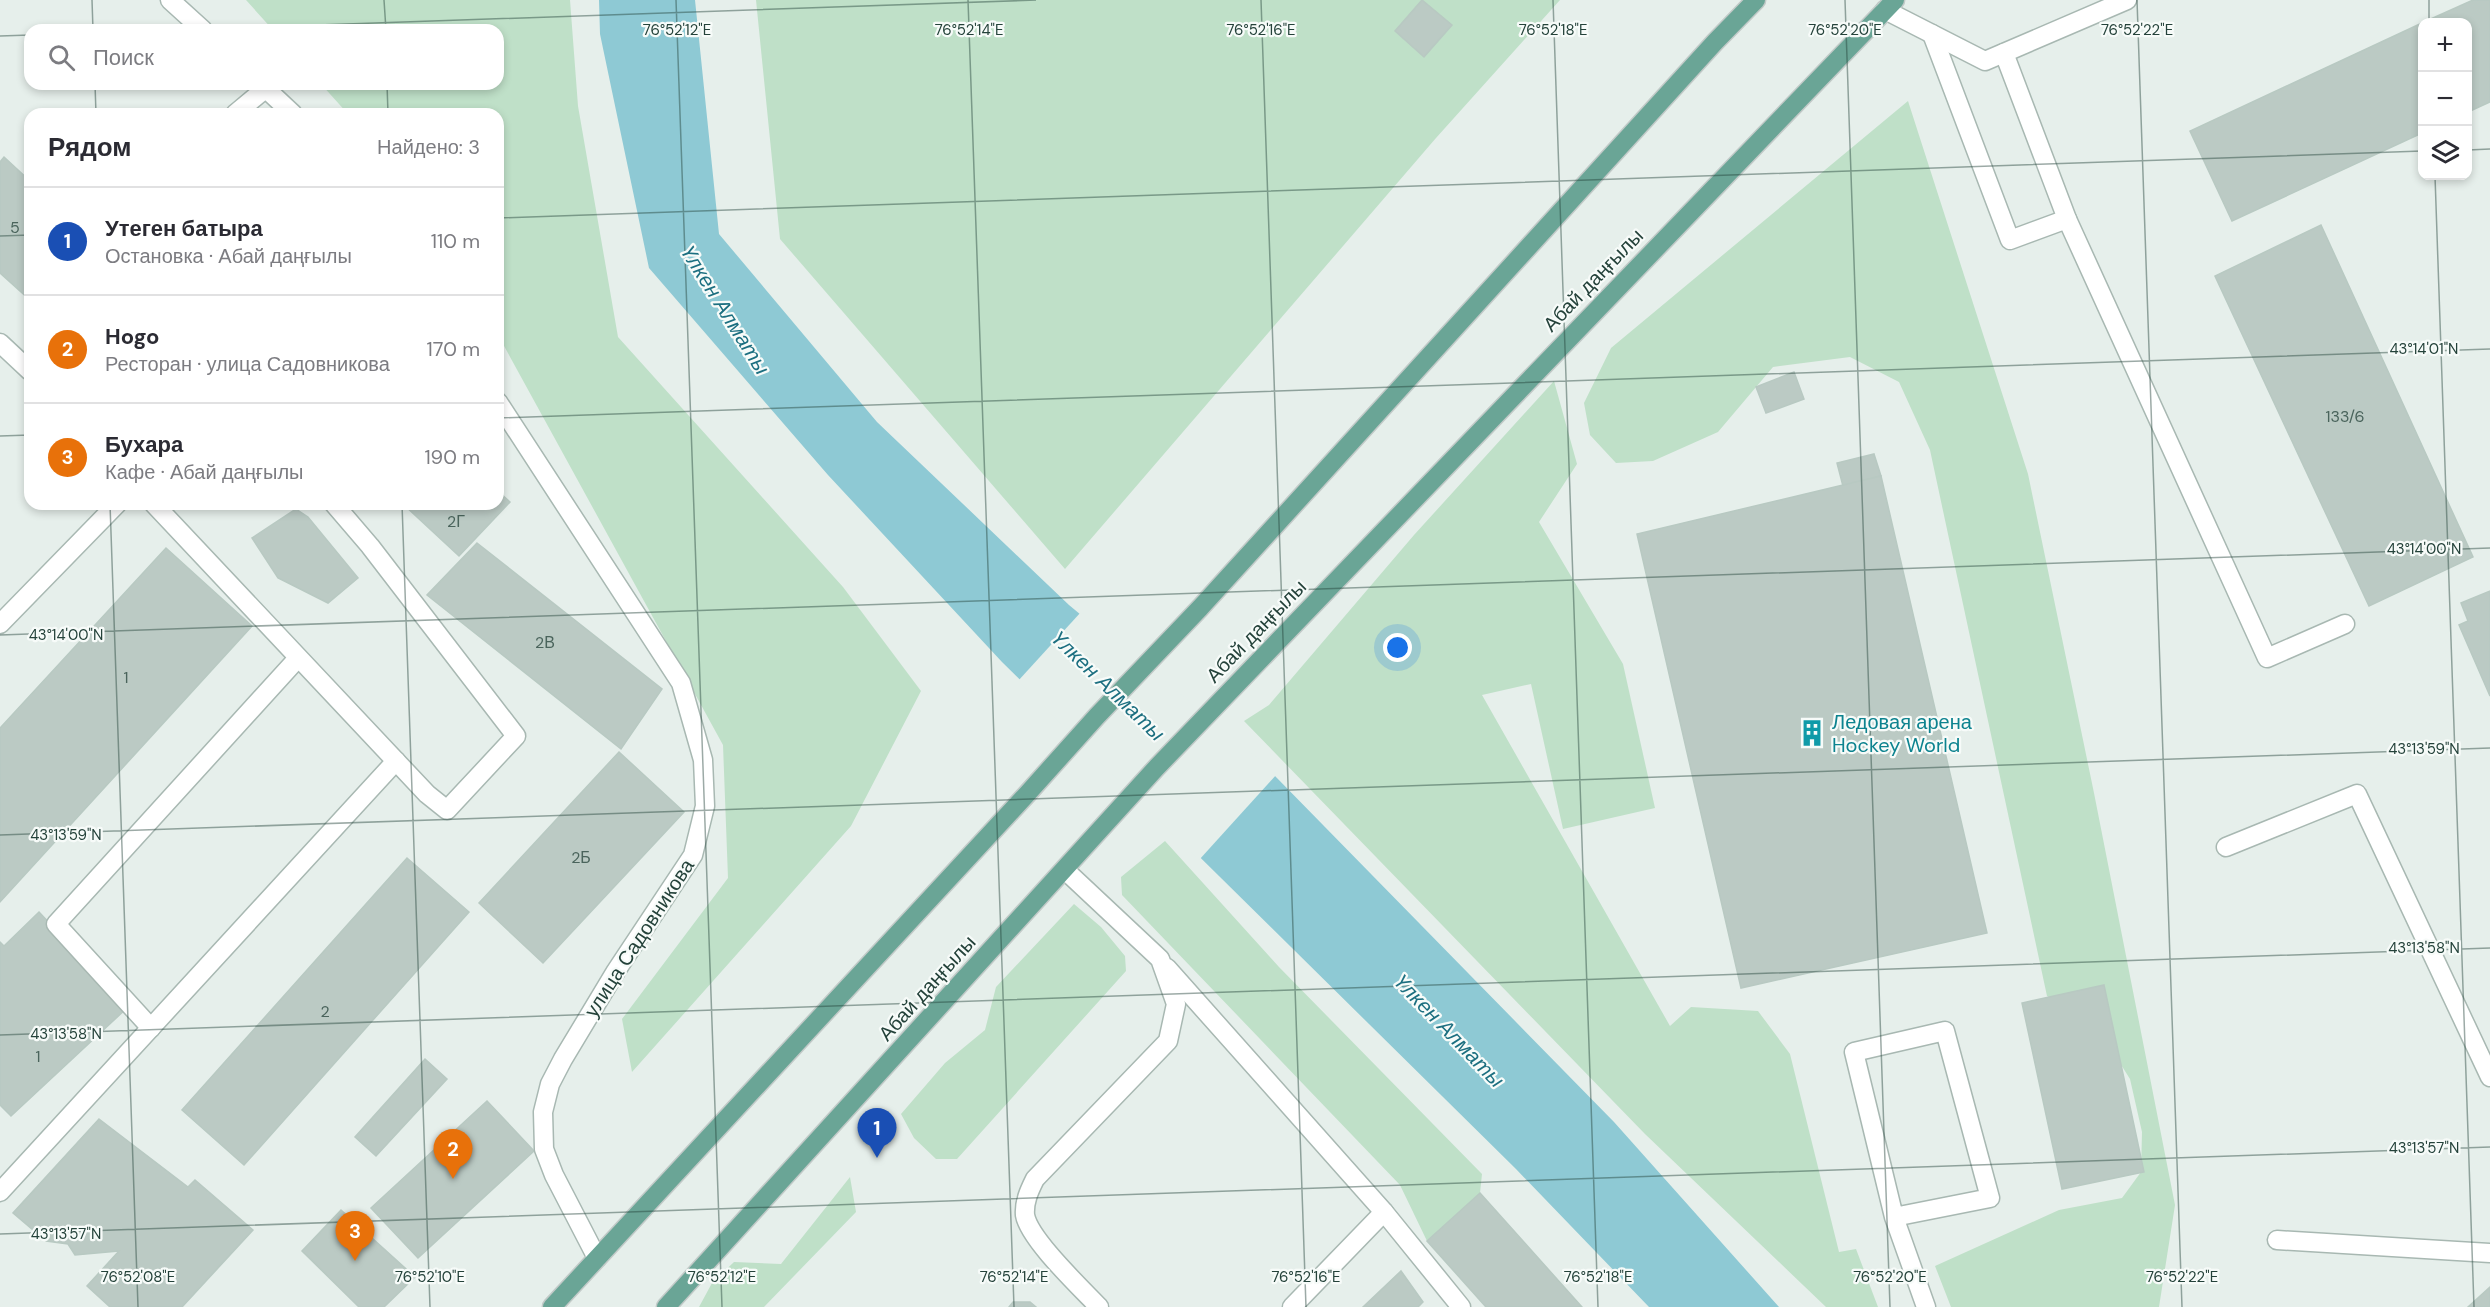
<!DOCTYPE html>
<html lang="ru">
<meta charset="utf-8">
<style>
:root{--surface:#fff;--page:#f2f2f3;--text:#2b2b33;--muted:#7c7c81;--line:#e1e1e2;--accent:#db2777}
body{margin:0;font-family:"DM Sans",sans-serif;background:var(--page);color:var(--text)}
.controls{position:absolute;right:18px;top:18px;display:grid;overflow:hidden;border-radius:12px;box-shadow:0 3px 9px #0003}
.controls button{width:54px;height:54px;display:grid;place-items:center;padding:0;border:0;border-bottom:2px solid var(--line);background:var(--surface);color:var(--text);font:30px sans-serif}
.you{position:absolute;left:1398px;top:648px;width:21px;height:21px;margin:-15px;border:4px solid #fff;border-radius:50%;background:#1a73e8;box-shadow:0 0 0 9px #1a73e833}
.badge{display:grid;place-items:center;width:39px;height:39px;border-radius:50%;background:var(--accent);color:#fff;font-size:20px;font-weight:700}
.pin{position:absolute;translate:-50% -50px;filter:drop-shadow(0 2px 3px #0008)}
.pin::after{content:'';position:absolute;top:32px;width:21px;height:18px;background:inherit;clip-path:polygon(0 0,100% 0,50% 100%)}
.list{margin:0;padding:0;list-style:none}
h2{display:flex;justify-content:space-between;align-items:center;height:78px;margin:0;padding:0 24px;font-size:26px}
h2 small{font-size:20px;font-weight:400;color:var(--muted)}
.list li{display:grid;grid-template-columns:39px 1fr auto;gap:18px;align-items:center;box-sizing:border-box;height:108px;padding:0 24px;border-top:2px solid var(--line)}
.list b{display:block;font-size:22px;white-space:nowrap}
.list p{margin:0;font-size:20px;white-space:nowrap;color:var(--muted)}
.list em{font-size:20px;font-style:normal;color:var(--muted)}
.icon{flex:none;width:33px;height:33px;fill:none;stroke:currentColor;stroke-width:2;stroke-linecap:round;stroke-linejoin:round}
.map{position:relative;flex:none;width:2490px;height:1307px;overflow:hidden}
.search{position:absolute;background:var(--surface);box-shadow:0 3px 9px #0003;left:24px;top:24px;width:480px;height:66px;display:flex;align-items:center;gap:15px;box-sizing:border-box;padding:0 21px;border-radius:18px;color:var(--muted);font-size:22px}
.panel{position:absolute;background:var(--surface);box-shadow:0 3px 9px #0003;left:24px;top:108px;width:480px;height:402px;border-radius:18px}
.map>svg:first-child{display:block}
.green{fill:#bfe0c8}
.water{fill:#8ec9d4}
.pier{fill:#e6efeb}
.building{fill:#bbcac4;stroke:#b8c9c2;stroke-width:1.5}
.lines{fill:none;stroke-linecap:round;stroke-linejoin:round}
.minor-casing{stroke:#a8b8b2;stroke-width:21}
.major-casing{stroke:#c2cac8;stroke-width:21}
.minor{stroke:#fff;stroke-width:18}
.major{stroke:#6aa596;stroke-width:18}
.ticks{fill:none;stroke:#24423a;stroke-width:1.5;stroke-opacity:0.45}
.labels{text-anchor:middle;stroke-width:4.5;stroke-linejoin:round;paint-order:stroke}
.number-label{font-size:16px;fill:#4a645c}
.street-label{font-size:20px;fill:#24423a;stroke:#f7fbf9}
.culture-label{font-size:20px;fill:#0d838f;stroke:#f7fbf9;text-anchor:start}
.water-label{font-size:21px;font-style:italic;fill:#1c6f80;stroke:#f7fbf9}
.ticks-label{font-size:15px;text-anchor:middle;fill:#24423a;stroke:#f7fbf9;stroke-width:4.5;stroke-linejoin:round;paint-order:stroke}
</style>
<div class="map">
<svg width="2490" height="1307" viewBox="0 0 2490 1307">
<rect width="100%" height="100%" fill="#e6efeb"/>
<g class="green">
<polygon points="246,0 570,0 578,106 618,337 843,587 921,691 851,826 632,1072 622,1019 728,878 723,745 498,335 498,114 348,114 321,84 498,84 498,30 273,30"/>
<polygon points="756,0 1560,0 1436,138 1065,569 780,239"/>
<polygon points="1908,101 2028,474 2094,793 2175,1205 2159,1307 1951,1307 1935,1266 2059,1210 2122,1198 2141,1172 2142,1132 2130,1079 2108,1044 2076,1012 2047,996 1930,450 1899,382 1850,357 1773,367 1718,432 1653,461 1616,463 1590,435 1584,403 1611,348"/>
<polygon points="1554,381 1577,464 1539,522 1623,664 1655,808 1563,829 1531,684 1482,695 1670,1026 1691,1007 1758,1011 1790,1054 1839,1252 1856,1249 1878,1307 1826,1307 1645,1134 1244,721 1269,705 1414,535"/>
<polygon points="1165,841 1279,967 1482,1174 1480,1193 1427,1241 1400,1185 1122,895 1121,877"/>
<polygon points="1074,904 1101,927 1125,956 1126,971 957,1159 936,1159 914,1138 901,1114 945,1063 985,1030 996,987"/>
<polygon points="850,1177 856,1212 764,1307 699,1307 712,1283 734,1262 781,1264"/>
</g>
<polygon class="water" points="599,0 695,0 719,234 877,422 1069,605 1275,776 1614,1122 1779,1307 1649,1307 1516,1169 1002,662 828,475 649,268 600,34"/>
<polygon class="pier" points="1081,612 1277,774 1199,860 1018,681"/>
<g class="building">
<polygon points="1422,0 1452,25 1424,57 1395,31"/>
<polygon points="2473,0 2490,0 2490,102 2468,112 2468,22 2424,22"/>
<polygon points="2422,23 2422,133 2232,221 2190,131"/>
<polygon points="4,157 30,181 30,300 0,273 0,162"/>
<polygon points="2321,225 2473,557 2369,606 2215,276"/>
<polygon points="1794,372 1804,399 1766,413 1756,387"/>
<polygon points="1874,454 1881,476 1843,486 1837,463"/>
<polygon points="1881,476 1987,933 1741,988 1637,534"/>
<polygon points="498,491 510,502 459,556 403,504 498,504"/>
<polygon points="296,509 308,517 358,578 328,603 278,578 252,538"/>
<polygon points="477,543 662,689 621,749 427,595"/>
<polygon points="166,548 252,626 0,902 0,728"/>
<polygon points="2490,591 2490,696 2459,625 2468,621 2461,603"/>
<polygon points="619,752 684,812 543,963 479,903"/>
<polygon points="407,858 469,912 244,1165 182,1110"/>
<polygon points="39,912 128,1007 11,1116 0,1105 0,942 4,946"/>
<polygon points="2104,985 2144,1172 2062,1189 2022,1003"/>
<polygon points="425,1059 447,1079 376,1156 355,1137"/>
<polygon points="487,1101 534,1151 418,1258 371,1208"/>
<polygon points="99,1119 188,1187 195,1180 253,1230 182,1307 110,1307 87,1286 119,1251 75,1255 68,1244 46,1241 13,1213"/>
<polygon points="1480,1193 1582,1307 1486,1307 1427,1241"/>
<polygon points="341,1210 415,1277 384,1307 359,1307 302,1251"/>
<polygon points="1401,1271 1423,1302 1418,1307 1363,1307"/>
<polygon points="2490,1287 2490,1307 2468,1307"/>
<polygon points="1013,1302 1030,1302 1036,1307 1009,1307"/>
</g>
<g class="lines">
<defs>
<g id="minor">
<polyline points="170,0 203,30"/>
<polyline points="1885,10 1985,61 2127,0"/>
<polyline points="1932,34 2010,240 2067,219 2004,53"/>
<polyline points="261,84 293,114"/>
<polyline points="235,114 266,88"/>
<polyline points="2067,219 2267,658 2345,624"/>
<polyline points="0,343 30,371"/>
<polyline points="498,402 681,683 703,760 705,806 693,855 616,971 563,1059 550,1084 543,1112 544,1149 554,1175 597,1258"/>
<polyline points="154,504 427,794 447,810 516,736 370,546 334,504"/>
<polyline points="0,624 117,504"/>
<polyline points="2226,847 2357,794 2490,1077"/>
<path d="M1065 870 1160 959 1176 1004 1168 1041 1035 1179C1029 1191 1024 1202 1025 1215 1029 1239 1081 1288 1099 1307"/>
<polyline points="1167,968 1384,1212 1461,1307"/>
<polyline points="151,1028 56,924 298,658"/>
<polyline points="0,1192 396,761"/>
<polyline points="1894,1217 1990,1198 1945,1031 1854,1052 1894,1217 1926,1307"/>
<polyline points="2277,1240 2490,1253"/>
<polyline points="1292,1307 1384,1212"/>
</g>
<g id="major">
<polyline points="552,1307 1028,793 1097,716 1200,608 1715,42 1756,0"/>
<polyline points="666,1307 1157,767 1895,0"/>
</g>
</defs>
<use href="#minor" class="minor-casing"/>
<use href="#major" class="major-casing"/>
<use href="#minor" class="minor"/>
<use href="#major" class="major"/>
</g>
<path class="ticks" d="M92 0 93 30M384 0 386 30M676 0 722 1307M968 0 1014 1307M1261 0 1306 1307M1553 0 1598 1307M1845 0 1890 1307M2137 0 2182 1307M2429 0V22M177 30 1036 0M0 36 30 35M95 84 96 114M387 84 388 114M2468 150 2490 149M2435 176 2474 1307M498 218 2422 151M0 236 30 235M498 418 2490 349M0 436 30 435M110 504 138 1307M402 504 430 1307M0 635 2490 548M0 835 2490 748M0 1035 2490 948M0 1234 2490 1147"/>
<defs>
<symbol id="building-bare" viewBox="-9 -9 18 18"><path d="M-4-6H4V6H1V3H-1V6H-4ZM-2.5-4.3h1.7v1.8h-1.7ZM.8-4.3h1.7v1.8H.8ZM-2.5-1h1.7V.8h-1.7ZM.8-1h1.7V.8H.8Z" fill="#0f9aa8" stroke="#f7fbf9" stroke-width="2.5" paint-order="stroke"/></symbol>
</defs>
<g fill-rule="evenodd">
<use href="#building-bare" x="1793" y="714" width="38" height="38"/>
</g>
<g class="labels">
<g class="number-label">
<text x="15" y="233">5</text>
<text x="2345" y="422">133/6</text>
<text x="456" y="527">2Г</text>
<text x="545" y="648">2В</text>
<text x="126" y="683">1</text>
<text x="581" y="863">2Б</text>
<text x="325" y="1017">2</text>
<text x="38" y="1062">1</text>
</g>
<g class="street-label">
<text transform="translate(1593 280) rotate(-46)" y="7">Абай даңғылы</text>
<text transform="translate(1256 631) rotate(-46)" y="7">Абай даңғылы</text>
<text transform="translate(639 938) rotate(-57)" y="7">улица Садовникова</text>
<text transform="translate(927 988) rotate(-48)" y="7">Абай даңғылы</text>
</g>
<g class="culture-label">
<text x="1832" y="729">Ледовая арена<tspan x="1832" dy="23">Hockey World</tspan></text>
</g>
<g class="water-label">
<text transform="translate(725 310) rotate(58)" y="7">Үлкен Алматы</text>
<text transform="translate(1108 686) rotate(44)" y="7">Үлкен Алматы</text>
<text transform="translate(1449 1031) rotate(46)" y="7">Үлкен Алматы</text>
</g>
</g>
<g class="ticks-label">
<text x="677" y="35">76°52'12"E</text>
<text x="969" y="35">76°52'14"E</text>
<text x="1261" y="35">76°52'16"E</text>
<text x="1553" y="35">76°52'18"E</text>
<text x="1845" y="35">76°52'20"E</text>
<text x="2137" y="35">76°52'22"E</text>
<text x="2424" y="354">43°14'01"N</text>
<text x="2424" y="554">43°14'00"N</text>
<text x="66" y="640">43°14'00"N</text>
<text x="2424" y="754">43°13'59"N</text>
<text x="66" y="840">43°13'59"N</text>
<text x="2424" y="953">43°13'58"N</text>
<text x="66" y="1039">43°13'58"N</text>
<text x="2424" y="1153">43°13'57"N</text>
<text x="66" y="1239">43°13'57"N</text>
<text x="138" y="1282">76°52'08"E</text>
<text x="430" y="1282">76°52'10"E</text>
<text x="722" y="1282">76°52'12"E</text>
<text x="1014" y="1282">76°52'14"E</text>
<text x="1306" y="1282">76°52'16"E</text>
<text x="1598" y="1282">76°52'18"E</text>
<text x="1890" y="1282">76°52'20"E</text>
<text x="2182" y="1282">76°52'22"E</text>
</g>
</svg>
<div class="controls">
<button>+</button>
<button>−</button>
<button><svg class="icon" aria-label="layers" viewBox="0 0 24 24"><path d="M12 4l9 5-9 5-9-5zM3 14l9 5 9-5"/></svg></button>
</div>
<div class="you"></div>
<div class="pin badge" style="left:877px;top:1158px;background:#1a4fb4">1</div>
<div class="pin badge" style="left:453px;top:1179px;background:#e8710a">2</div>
<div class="pin badge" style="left:355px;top:1261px;background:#e8710a">3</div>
<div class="search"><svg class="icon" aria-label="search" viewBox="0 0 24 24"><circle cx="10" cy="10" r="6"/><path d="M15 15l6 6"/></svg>Поиск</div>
<section class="panel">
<h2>Рядом<small>Найдено: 3</small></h2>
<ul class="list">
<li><span class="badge" style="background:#1a4fb4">1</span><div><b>Утеген батыра</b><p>Остановка · Абай даңғылы</p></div><em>110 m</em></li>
<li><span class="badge" style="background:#e8710a">2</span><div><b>Hogo</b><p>Ресторан · улица Садовникова</p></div><em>170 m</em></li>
<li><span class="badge" style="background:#e8710a">3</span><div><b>Бухара</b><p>Кафе · Абай даңғылы</p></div><em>190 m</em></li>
</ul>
</section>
</div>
